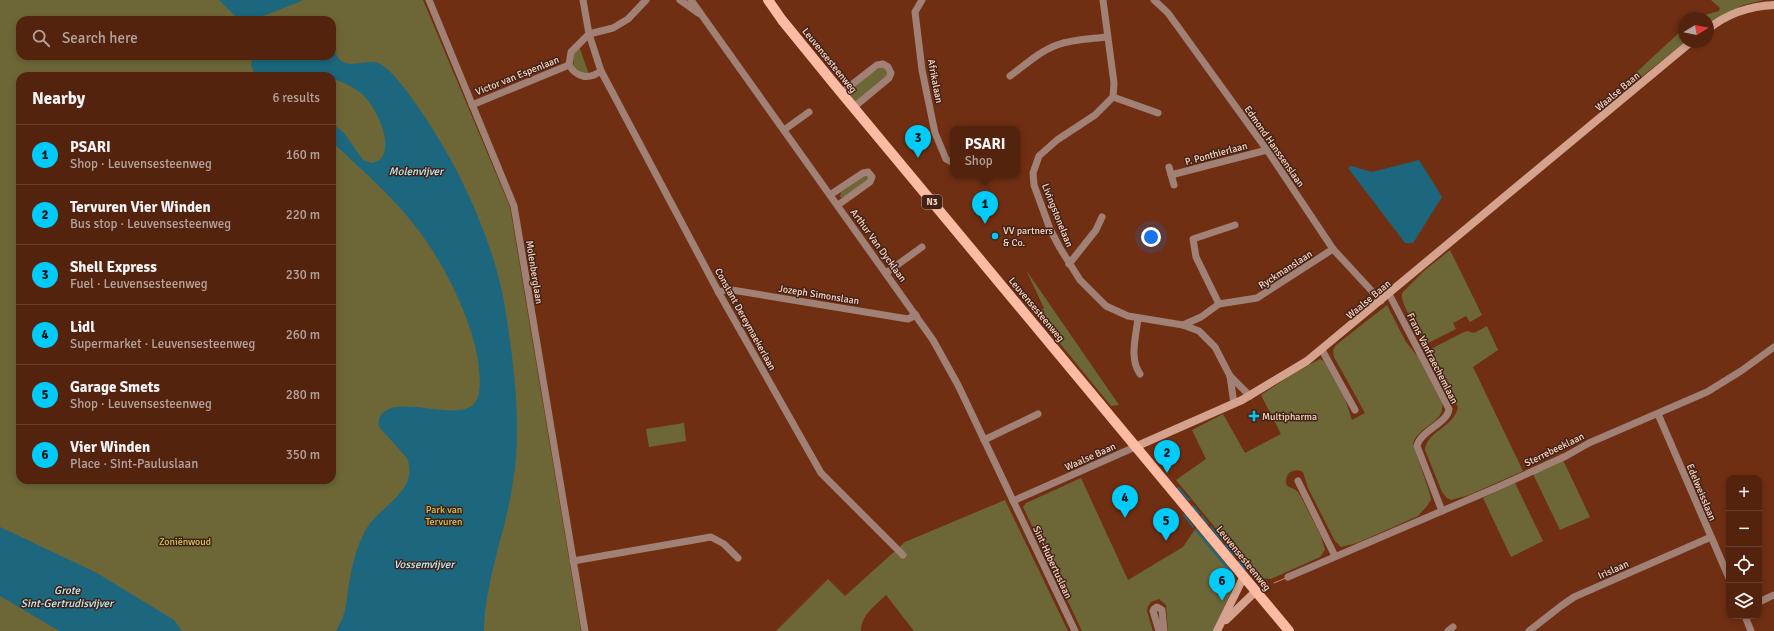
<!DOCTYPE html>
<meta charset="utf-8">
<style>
:root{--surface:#54230e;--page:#5d2f1c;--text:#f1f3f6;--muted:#b5a49e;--line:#6a402e;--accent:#01cbf9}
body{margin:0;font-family:Signika,sans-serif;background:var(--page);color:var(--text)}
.controls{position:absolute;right:12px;bottom:12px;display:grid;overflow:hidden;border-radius:8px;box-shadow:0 2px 6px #0003}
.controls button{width:36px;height:36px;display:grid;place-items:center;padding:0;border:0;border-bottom:1px solid var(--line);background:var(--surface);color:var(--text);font:20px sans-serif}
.compass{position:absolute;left:1678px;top:12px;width:36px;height:36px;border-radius:50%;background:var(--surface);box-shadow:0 2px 6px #0003;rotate:80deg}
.you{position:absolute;left:1151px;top:237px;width:14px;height:14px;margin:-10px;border:3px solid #fff;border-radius:50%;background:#1a73e8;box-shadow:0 0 0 6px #1a73e833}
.badge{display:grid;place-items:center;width:26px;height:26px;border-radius:50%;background:var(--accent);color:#111;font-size:13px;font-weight:700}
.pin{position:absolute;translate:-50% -33px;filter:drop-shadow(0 1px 2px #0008)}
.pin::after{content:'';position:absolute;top:21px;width:14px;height:12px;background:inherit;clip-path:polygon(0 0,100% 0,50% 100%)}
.popup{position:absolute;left:950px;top:126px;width:70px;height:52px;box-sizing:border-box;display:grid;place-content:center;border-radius:8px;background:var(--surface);filter:drop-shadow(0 1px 3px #0005);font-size:13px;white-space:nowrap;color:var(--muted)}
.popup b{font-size:15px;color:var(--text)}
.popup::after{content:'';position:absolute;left:50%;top:100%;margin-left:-8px;border:8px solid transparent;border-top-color:var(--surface)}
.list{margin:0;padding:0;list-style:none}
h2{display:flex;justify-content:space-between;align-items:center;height:52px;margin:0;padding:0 16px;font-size:17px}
h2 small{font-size:13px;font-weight:400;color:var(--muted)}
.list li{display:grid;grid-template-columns:26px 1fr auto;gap:12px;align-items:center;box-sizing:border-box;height:60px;padding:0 16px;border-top:1px solid var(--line)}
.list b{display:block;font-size:15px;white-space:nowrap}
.list p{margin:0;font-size:13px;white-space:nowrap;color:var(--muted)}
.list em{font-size:13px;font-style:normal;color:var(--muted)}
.icon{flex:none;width:22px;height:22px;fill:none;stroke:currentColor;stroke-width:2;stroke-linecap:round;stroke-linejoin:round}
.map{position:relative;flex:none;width:1774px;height:631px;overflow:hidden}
.search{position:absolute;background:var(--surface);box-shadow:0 2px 6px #0003;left:16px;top:16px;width:320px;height:44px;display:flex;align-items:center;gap:10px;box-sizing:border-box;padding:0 14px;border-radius:12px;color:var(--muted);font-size:15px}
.panel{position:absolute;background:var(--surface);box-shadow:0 2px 6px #0003;left:16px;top:72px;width:320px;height:412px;border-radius:12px}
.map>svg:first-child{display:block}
.green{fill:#6d6738;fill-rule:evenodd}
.water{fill:#1c677d}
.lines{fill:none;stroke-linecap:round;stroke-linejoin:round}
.stream{stroke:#1c677d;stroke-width:2}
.street{stroke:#a18175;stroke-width:7}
.secondary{stroke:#d5a28e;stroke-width:8}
.primary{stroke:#fcbba2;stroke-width:10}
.tram{stroke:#c08d78;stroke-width:1}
.poi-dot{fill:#01cbf9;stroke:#402317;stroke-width:1.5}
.labels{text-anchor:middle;stroke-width:3;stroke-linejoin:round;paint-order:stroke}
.shield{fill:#402317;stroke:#c49f90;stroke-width:1}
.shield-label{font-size:9px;font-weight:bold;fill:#fcd4c4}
.street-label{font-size:10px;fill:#fcd4c4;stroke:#402317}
.poi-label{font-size:10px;fill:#fcd4c4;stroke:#402317;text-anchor:start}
.park-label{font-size:10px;fill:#d2c45a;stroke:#402317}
.water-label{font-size:11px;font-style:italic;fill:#bfecfc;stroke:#402317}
</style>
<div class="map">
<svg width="1774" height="631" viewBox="0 0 1774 631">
<rect width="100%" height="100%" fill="#702f13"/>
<g class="green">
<path d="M0 0H423L510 207 581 631H0ZM20 20H332V56H20ZM20 76H332V480H20Z"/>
<polygon points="1711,0 1764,0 1743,5 1708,24 1708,18 1695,18 1719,11 1720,8"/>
<polygon points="1684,28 1685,42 1630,86 1626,82"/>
<polygon points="579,46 589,75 580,72 574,66 573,55"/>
<polygon points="881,67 887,70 887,75 854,103 845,92"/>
<polygon points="866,175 868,177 868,180 843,198 840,197 841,192"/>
<path d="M1450 250 1482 315 1470 322 1466 316 1453 323 1456 329 1426 344C1420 333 1400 305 1402 293L1424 271Z"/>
<polygon points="1026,270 1119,405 1111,406 1036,314 1044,308"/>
<path d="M1387 305 1406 342 1418 357 1442 403C1446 423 1417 426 1413 444L1430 494 1431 500 1427 506 1418 516 1357 543 1341 547 1335 541 1308 488 1303 472C1297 469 1290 470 1287 476 1283 489 1291 486 1297 491 1299 492 1299 495 1301 497L1321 536 1325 550 1320 557 1271 579 1262 578 1251 571 1176 480 1206 459 1192 430 1223 414 1245 453 1281 434 1261 395 1293 374 1320 359 1324 361 1345 399 1352 420 1365 413 1334 357 1333 350 1336 345Z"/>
<path d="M1487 326 1498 350 1473 367 1523 471 1469 495 1451 500 1447 498 1442 492 1425 450C1427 430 1454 428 1458 407L1427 351 1462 333 1467 331 1474 333Z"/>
<polygon points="684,423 686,441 649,447 646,429"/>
<polygon points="1563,460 1590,517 1560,530 1533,474"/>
<polygon points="1081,478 1128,580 1183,547 1196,528 1228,566 1235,579 1232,590 1213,631 1168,631 1166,605 1159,599 1151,602 1148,606 1147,611 1153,631 1082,631 1023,507 1026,503"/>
<polygon points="1515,483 1543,541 1511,557 1483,498"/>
<path d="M1005 500 1068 631H914L886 595C875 606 861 615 861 631H776L828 579 845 596 905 542Z"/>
</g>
<g class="water">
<polygon points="219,0 304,0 263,16 238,19"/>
<path d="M332 49C335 52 337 57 340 60 350 69 366 59 378 63 392 69 408 93 416 104 452 155 480 212 497 271 505 299 508 328 512 356 517 398 520 439 513 482 506 532 485 579 484 631H336C348 612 346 598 350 578 353 562 357 546 365 531 378 507 420 491 407 458L379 427C378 423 378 418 382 414 402 391 474 432 479 392 486 343 445 263 415 226 391 195 361 169 332 142V123L344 133 363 160 372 163 380 160C394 143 377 111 365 97 356 88 344 82 332 79V76H255L251 65 253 56H332Z"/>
<polygon points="1419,160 1442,197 1415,240 1413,243 1405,243 1348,168 1351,166 1372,172"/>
<polygon points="0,527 97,573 174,620 182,631 59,631 0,596"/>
</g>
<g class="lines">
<g class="stream">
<polyline points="1178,488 1189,500"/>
<polyline points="1193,506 1199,513"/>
<polyline points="1184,515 1193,527"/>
<polyline points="1202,516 1208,524"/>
<polyline points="1211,527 1222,541"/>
<polyline points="1196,530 1231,572"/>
<polyline points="1226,545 1235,556"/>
<polyline points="1239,562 1246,569"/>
</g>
<g class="street">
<polyline points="429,0 514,206 585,631"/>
<polyline points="583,0 589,34 601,71 719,293 821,473 903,555"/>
<polyline points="680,0 698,13"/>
<polyline points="691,0 933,340 958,385 1075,631"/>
<polyline points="922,0 915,12 922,70 935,133 946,159 953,163"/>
<polyline points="1103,0 1114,83 1113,97 1095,115 1057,140 1039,156 1033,173 1034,185 1050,229 1060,248 1080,280 1106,306 1128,316 1183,325 1199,331 1215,347 1230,376 1250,396"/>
<polyline points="1154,0 1168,13 1267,150 1333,249 1381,301"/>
<path d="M601 71C589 80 577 78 569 65L571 52 589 34 613 28 628 19 646 0"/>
<path d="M1010 76C1025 65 1040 51 1057 45 1073 39 1091 39 1107 37"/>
<polyline points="841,93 877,65 883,64 888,67 891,73 889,78 854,107"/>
<polyline points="1113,97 1158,113"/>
<polyline points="472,105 569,65"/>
<polyline points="784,130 809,112"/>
<polyline points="1169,167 1174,185"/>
<polyline points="1171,175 1267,150"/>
<polyline points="830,195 863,173 868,172 872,177 870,182 838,205"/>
<polyline points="1069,264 1096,230 1102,217"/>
<polyline points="886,273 922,247"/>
<polyline points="719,293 726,289 908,319 916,315"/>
<path d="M1389 294 1449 409C1448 423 1420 431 1417 446L1442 511"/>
<polyline points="1219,304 1196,257 1193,239 1235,225"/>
<path d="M1138 318C1136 337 1129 358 1140 374"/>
<polyline points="1183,325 1201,317 1219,304 1257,298 1333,249"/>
<polyline points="1322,350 1355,410"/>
<polyline points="1230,376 1234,404"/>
<polyline points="1658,414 1729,578"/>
<polyline points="984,440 1038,414"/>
<polyline points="1298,481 1335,556"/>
<polyline points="1013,501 1135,447"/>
<polyline points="573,561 711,537 724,544 738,558"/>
<polyline points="1288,577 1498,487 1566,456 1589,443 1707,392 1741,371 1774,347"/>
<polyline points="1759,602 1774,595"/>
<polyline points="1745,616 1751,631"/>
<polyline points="1159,631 1153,611 1154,609 1157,607 1162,610 1164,631"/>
<polyline points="1448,631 1453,627"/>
<polyline points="1529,631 1561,606 1574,597 1711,537"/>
</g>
<g class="secondary">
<path d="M1708 29C1727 14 1750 6 1774 5"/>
<polyline points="1135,447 1242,400 1307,361 1691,42"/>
<polyline points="1226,620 1256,591"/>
<polyline points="1217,631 1244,576"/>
</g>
<polyline class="primary" points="768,0 782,20 839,90 1289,631"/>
<polyline class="tram" points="1274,583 1286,578"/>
</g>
<g class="poi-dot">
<circle cx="995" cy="236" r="4"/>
<path d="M1252 410h4v4h4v4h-4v4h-4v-4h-4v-4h4z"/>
</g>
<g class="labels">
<rect class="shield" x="922" y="195" width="20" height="14" rx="3"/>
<g class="shield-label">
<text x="932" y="205">N3</text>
</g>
<g class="street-label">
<text transform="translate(830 60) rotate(51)" y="4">Leuvensesteenweg</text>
<text transform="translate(517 75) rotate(-22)" y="4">Victor van Espenlaan</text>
<text transform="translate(936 81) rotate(79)" y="4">Afrikalaan</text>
<text transform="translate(1617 91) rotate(-40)" y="4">Waalse Baan</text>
<text transform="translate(1275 146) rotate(55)" y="4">Edmond Hanssenslaan</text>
<text transform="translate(1216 153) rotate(-15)" y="4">P. Ponthierlaan</text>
<text transform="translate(1058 215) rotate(68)" y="4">Livingstonelaan</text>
<text transform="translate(879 245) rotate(54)" y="4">Arthur Van Dycklaan</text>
<text transform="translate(1285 269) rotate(-33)" y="4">Ryckmanslaan</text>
<text transform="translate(535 272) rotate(81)" y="4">Molenberglaan</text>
<text transform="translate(819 294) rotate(9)" y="4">Jozeph Simonslaan</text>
<text transform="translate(1368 299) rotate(-40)" y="4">Waalse Baan</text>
<text transform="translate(1037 309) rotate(50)" y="4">Leuvensesteenweg</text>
<text transform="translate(746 319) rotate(61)" y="4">Constant Dereymaekerlaan</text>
<text transform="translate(1433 358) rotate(63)" y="4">Frans Vanfraechemlaan</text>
<text transform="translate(1554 449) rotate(-26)" y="4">Sterrebeeklaan</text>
<text transform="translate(1090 456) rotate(-24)" y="4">Waalse Baan</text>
<text transform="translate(1702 492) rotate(67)" y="4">Edelweisslaan</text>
<text transform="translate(1244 558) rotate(51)" y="4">Leuvensesteenweg</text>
<text transform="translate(1053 562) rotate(65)" y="4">Sint-Hubertuslaan</text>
<text transform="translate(1613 569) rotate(-24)" y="4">Irislaan</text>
</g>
<g class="poi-label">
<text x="1003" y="234">VV partners<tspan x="1003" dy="12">&amp; Co.</tspan></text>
<text x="1262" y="420">Multipharma</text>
</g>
<g class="park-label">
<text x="444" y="513">Park van<tspan x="444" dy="12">Tervuren</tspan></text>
<text x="185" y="545">Zoniënwoud</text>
</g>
<g class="water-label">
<text x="416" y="175">Molenvijver</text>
<text x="424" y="568">Vossemvijver</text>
<text x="67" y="594">Grote<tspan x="67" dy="13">Sint-Gertrudisvijver</tspan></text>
</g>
</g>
</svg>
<div class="controls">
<button>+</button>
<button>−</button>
<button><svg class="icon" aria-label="locate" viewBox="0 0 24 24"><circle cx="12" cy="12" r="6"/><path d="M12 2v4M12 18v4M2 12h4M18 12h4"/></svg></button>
<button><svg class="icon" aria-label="layers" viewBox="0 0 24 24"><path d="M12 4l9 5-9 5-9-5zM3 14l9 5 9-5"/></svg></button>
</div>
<svg class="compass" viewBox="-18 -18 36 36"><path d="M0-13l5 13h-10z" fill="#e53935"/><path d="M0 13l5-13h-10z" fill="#b5a49e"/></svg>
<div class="you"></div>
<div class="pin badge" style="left:985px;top:224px">1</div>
<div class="popup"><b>PSARI</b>Shop</div>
<div class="pin badge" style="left:1167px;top:473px">2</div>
<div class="pin badge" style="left:918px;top:158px">3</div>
<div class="pin badge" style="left:1125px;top:518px">4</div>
<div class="pin badge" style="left:1166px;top:541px">5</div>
<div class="pin badge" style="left:1222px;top:601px">6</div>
<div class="search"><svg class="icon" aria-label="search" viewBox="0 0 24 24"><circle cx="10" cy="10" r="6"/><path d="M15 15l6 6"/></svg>Search here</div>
<section class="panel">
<h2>Nearby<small>6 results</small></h2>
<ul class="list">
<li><span class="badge">1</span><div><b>PSARI</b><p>Shop · Leuvensesteenweg</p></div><em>160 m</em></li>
<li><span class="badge">2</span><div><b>Tervuren Vier Winden</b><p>Bus stop · Leuvensesteenweg</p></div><em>220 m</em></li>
<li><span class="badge">3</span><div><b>Shell Express</b><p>Fuel · Leuvensesteenweg</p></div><em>230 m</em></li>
<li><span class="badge">4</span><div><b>Lidl</b><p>Supermarket · Leuvensesteenweg</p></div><em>260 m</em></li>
<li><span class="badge">5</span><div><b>Garage Smets</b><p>Shop · Leuvensesteenweg</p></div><em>280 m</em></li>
<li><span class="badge">6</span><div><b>Vier Winden</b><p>Place · Sint-Pauluslaan</p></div><em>350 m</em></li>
</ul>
</section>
</div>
